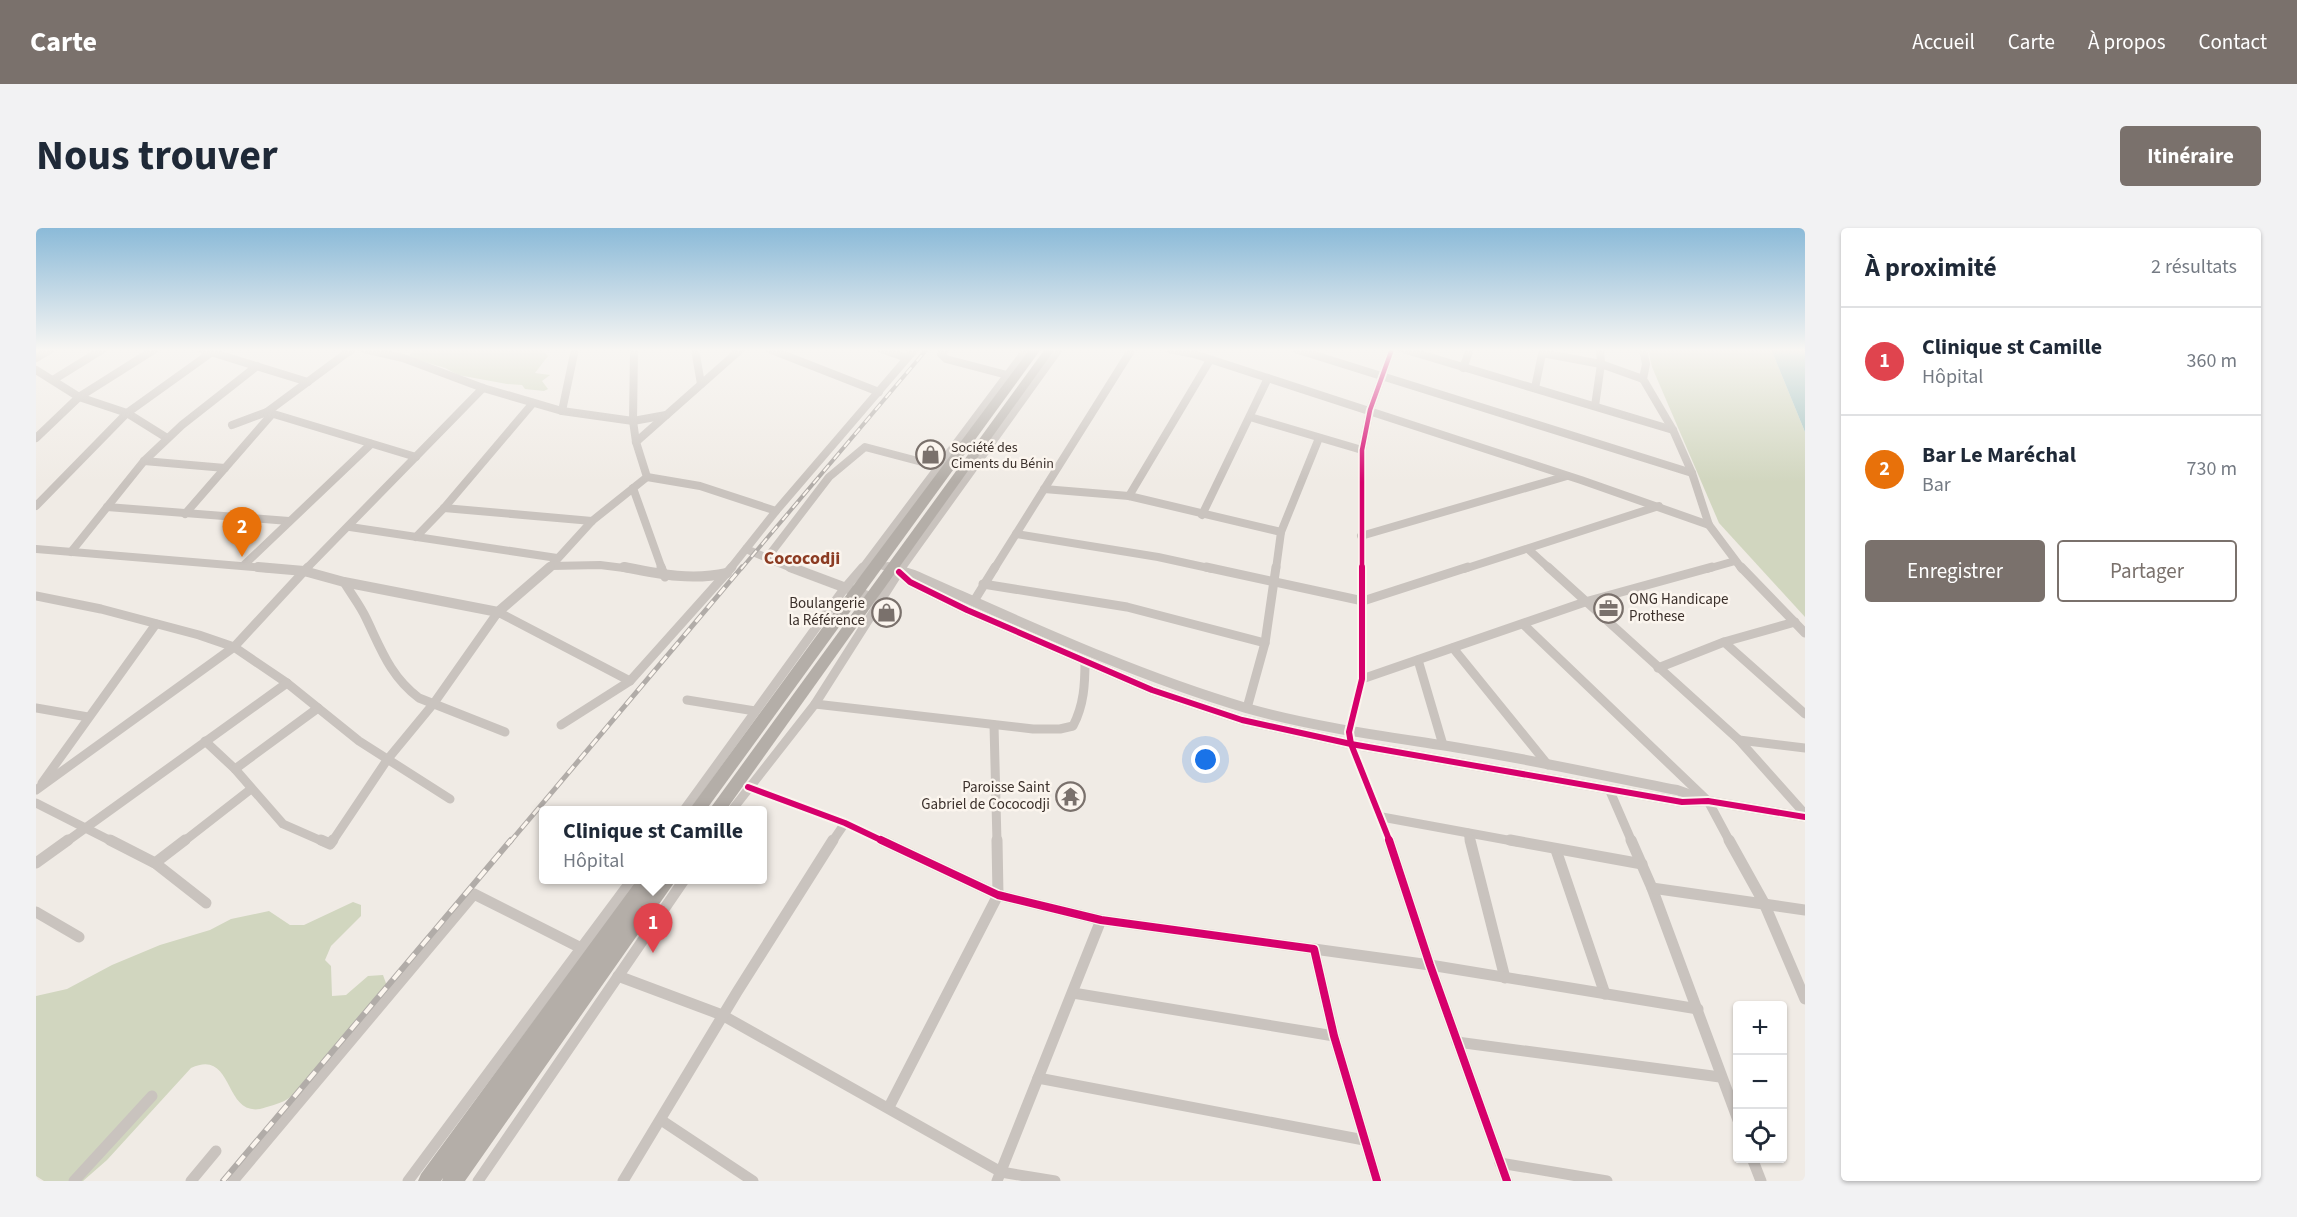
<!DOCTYPE html>
<html lang="fr">
<meta charset="utf-8">
<style>
:root{--surface:#fff;--page:#f2f2f3;--text:#1f2937;--muted:#747a83;--line:#e0e1e3;--accent:#7a716c}
body{margin:0;font-family:"Source Sans 3",sans-serif;background:var(--page);color:var(--text)}
.controls{position:absolute;right:18px;bottom:18px;display:grid;overflow:hidden;border-radius:6px;box-shadow:0 2px 4px #0004}
.controls button{width:54px;height:54px;display:grid;place-items:center;padding:0;border:0;border-bottom:2px solid var(--line);background:var(--surface);color:var(--text);font:30px sans-serif}
.you{position:absolute;left:1170px;top:532px;width:21px;height:21px;margin:-15px;border:4px solid #fff;border-radius:50%;background:#1a73e8;box-shadow:0 0 0 9px #1a73e833}
.badge{display:grid;place-items:center;width:39px;height:39px;border-radius:50%;background:var(--accent);color:#fff;font-size:20px;font-weight:700}
.pin{position:absolute;translate:-50% -50px;filter:drop-shadow(0 2px 3px #0008)}
.pin::after{content:'';position:absolute;top:32px;width:21px;height:18px;background:inherit;clip-path:polygon(0 0,100% 0,50% 100%)}
.popup{position:absolute;left:503px;top:578px;width:228px;height:78px;box-sizing:border-box;display:grid;place-content:center;border-radius:6px;background:var(--surface);filter:drop-shadow(0 2px 4px #0005);font-size:20px;white-space:nowrap;color:var(--muted)}
.popup b{font-size:22px;color:var(--text)}
.popup::after{content:'';position:absolute;left:50%;top:100%;margin-left:-12px;border:12px solid transparent;border-top-color:var(--surface)}
.list{margin:0;padding:0;list-style:none}
h2{display:flex;justify-content:space-between;align-items:center;height:78px;margin:0;padding:0 24px;font-size:26px}
h2 small{font-size:20px;font-weight:400;color:var(--muted)}
.list li{display:grid;grid-template-columns:39px 1fr auto;gap:18px;align-items:center;box-sizing:border-box;height:108px;padding:0 24px;border-top:2px solid var(--line)}
.list b{display:block;font-size:22px;white-space:nowrap}
.list p{margin:0;font-size:20px;white-space:nowrap;color:var(--muted)}
.list em{font-size:20px;font-style:normal;color:var(--muted)}
.actions{display:flex;gap:12px;padding:18px 24px}
.actions a{flex:1;padding:14px 0;border:2px solid var(--accent);border-radius:6px;text-align:center;font-size:21px;color:var(--accent)}
.actions .main{background:var(--accent);color:#fff}
.icon{flex:none;width:33px;height:33px;fill:none;stroke:currentColor;stroke-width:2;stroke-linecap:round;stroke-linejoin:round}
.map{position:relative;flex:none;width:1769px;height:953px;overflow:hidden;border-radius:6px}
header{display:flex;align-items:center;gap:36px;box-sizing:border-box;height:84px;padding:0 30px;background:var(--accent);color:#fff}
header strong{font-size:28px}
nav{display:flex;gap:33px;margin-inline-start:auto;font-size:21px}
.intro{display:flex;align-items:center;justify-content:space-between;box-sizing:border-box;height:144px;padding:0 36px}
h1{margin:0;font-size:42px}
.button{padding:15px 27px;border-radius:6px;background:var(--accent);color:#fff;font-size:21px;font-weight:700}
main{display:flex;gap:36px;padding:0 36px}
aside{flex:1;background:var(--surface);border-radius:6px;box-shadow:0 2px 4px #0004}
.map>svg:first-child{display:block}
.green{fill:#d1d6bf}
.water{fill:#a1c2c1}
.lines{fill:none;stroke-linecap:round;stroke-linejoin:round}
.minor-far2{stroke:#c9c3be;stroke-width:8}
.minor-far1{stroke:#c9c3be;stroke-width:9}
.minor{stroke:#c9c3be;stroke-width:11}
.tertiary-far1{stroke:#c9c3be;stroke-width:8}
.tertiary{stroke:#c9c3be;stroke-width:10}
.trunk{fill:#b4aea8;fill-rule:evenodd}
.rail-far2-casing{stroke:#b1aca8;stroke-width:4}
.rail-far1-casing{stroke:#b1aca8;stroke-width:5}
.rail-casing{stroke:#b1aca8;stroke-width:6}
.rail-far2{stroke:#fbf5ee;stroke-width:2;stroke-dasharray:8;stroke-linecap:butt}
.rail-far1{stroke:#fbf5ee;stroke-width:3;stroke-dasharray:9;stroke-linecap:butt}
.rail{stroke:#fbf5ee;stroke-width:4;stroke-dasharray:11;stroke-linecap:butt}
.cycleway-far2-casing{stroke:#fbf5ee;stroke-width:8}
.cycleway-far1-casing{stroke:#fbf5ee;stroke-width:10}
.cycleway-casing{stroke:#fbf5ee;stroke-width:11}
.cycleway-far2{stroke:#d6006c;stroke-width:4.5}
.cycleway-far1{stroke:#d6006c;stroke-width:6}
.cycleway{stroke:#d6006c;stroke-width:8}
.labels{text-anchor:middle;stroke-width:5;stroke-linejoin:round;paint-order:stroke}
.far-poi-label{font-size:14px;fill:#3b302b;stroke:#fbf5ee;text-anchor:start}
.poi-label{font-size:15px;fill:#3b302b;stroke:#fbf5ee;text-anchor:end}
.quarter-label{font-size:18px;font-weight:bold;fill:#8c3b22;stroke:#fbf5ee}
</style>
<header>
<strong>Carte</strong>
<nav><a>Accueil</a><a>Carte</a><a>À propos</a><a>Contact</a></nav>
</header>
<div class="intro"><h1>Nous trouver</h1><a class="button">Itinéraire</a></div>
<main>
<div class="map">
<svg width="1769" height="953" viewBox="0 0 1769 953">
<rect width="100%" height="100%" fill="#f0ebe5"/>
<g class="green">
<polygon points="378,121 506,121 512,128 499,145 514,147 506,153 512,161 508,163 489,161 486,157 471,156 422,147 409,140 372,129"/>
<polygon points="1612,121 1735,121 1769,204 1769,389 1683,295 1616,139"/>
<path d="M317 674 325 677V688L295 718 289 732 295 738 296 768 310 767 332 748 347 747 351 758C324 790 299 823 270 852 264 858 257 868 250 872 243 876 231 879 224 881 187 887 198 820 155 840L71 932 47 953H8L0 948V768L31 761 76 737 124 717 174 702 195 691 233 683 254 697H268Z"/>
</g>
<polygon class="water" points="1735,121 1769,121 1769,204"/>
<g class="lines">
<g class="minor-far2">
<polyline points="165,121 272,154"/>
<polyline points="328,121 367,130 447,160 526,183 597,193 630,187"/>
<polyline points="659,121 665,156"/>
<polyline points="733,121 843,164"/>
<polyline points="845,121 871,130"/>
<polyline points="910,121 905,126 910,131 971,147"/>
<polyline points="1133,121 1158,126 1545,252 1673,297"/>
<polyline points="1259,121 1656,245"/>
<polyline points="1367,121 1637,202"/>
<polyline points="1607,121 1610,136 1607,151 1637,202 1656,245 1673,297 1706,341"/>
<polyline points="1506,125 1565,136 1607,151"/>
<polyline points="0,130 15,121"/>
<polyline points="1427,140 1434,121"/>
<polyline points="0,142 43,169 91,185 131,210"/>
<polyline points="17,152 67,121"/>
<polyline points="1499,160 1507,121"/>
<polyline points="1559,178 1565,136 1564,121"/>
<polyline points="526,183 539,121"/>
<polyline points="231,184 380,229"/>
<polyline points="1214,189 1326,222"/>
<polyline points="196,197 231,184 316,121"/>
<polyline points="0,210 43,169 119,121"/>
<polyline points="600,214 705,121"/>
<polyline points="108,233 189,240"/>
<polyline points="611,249 664,258 740,283"/>
<polyline points="597,260 626,341"/>
<polyline points="1008,261 1093,268 1245,304"/>
<polyline points="1093,268 1174,132"/>
<polyline points="0,278 91,185 176,124"/>
<polyline points="71,279 253,293"/>
<polyline points="408,280 556,293"/>
<polyline points="149,286 236,186"/>
<polyline points="1166,287 1232,150"/>
<polyline points="314,299 521,330"/>
<polyline points="980,306 1122,329 1177,341"/>
<polyline points="1325,308 1531,248"/>
<polyline points="380,309 408,280 497,175"/>
<polyline points="710,321 731,330 793,249 829,219 901,238"/>
<polyline points="1492,321 1514,341"/>
<polyline points="35,324 108,233 146,197 221,138"/>
<polyline points="208,337 335,216"/>
<polyline points="515,338 556,293 611,249 600,214 597,193 598,121"/>
<polyline points="270,341 447,160"/>
<polyline points="694,341 740,283 879,121"/>
<polyline points="826,341 991,121"/>
<polyline points="865,341 1023,121"/>
<polyline points="958,341 1096,121"/>
<polyline points="1240,341 1245,304 1283,210"/>
<polyline points="1326,341 1326,222 1334,182 1356,121"/>
<polyline points="1428,341 1623,278"/>
<polyline points="1671,341 1699,333"/>
</g>
<g class="minor-far1">
<polyline points="625,339 629,349"/>
<polyline points="1170,339 1327,373 1432,339"/>
<polyline points="1326,339 1326,451 1313,504 1315,516 1354,614"/>
<polyline points="1512,339 1703,512 1769,586"/>
<polyline points="1705,339 1769,405"/>
<path d="M308 354C315 366 324 377 330 390 345 421 354 448 383 470L469 504"/>
<polyline points="947,356 1091,379 1229,415"/>
<polyline points="0,368 65,381 163,407 198,419 251,455 323,513 414,571"/>
<polyline points="938,373 959,339"/>
<polyline points="1487,396 1672,573 1694,614"/>
<polyline points="1688,414 1769,486"/>
<polyline points="1417,420 1512,537"/>
<polyline points="1382,432 1407,517"/>
<polyline points="1622,440 1688,414 1759,394"/>
<polyline points="1326,451 1549,374 1676,339"/>
<polyline points="651,472 719,483"/>
<path d="M779 476 997 501H1024L1037 498C1048 477 1049 456 1049 433"/>
<polyline points="0,480 52,489"/>
<polyline points="1211,480 1229,415 1240,339"/>
<polyline points="525,497 594,453 696,339"/>
<polyline points="958,497 961,614"/>
<polyline points="1703,512 1769,520"/>
<polyline points="169,513 199,541 247,596 288,614"/>
<polyline points="199,541 282,480"/>
<polyline points="6,555 120,396"/>
<polyline points="712,559 809,595 849,614"/>
<polyline points="1573,561 1596,614"/>
<polyline points="0,562 198,419 272,339"/>
<polyline points="0,575 77,614"/>
<polyline points="648,582 808,361 827,339"/>
<polyline points="696,582 779,476 866,339"/>
<polyline points="1346,589 1482,614"/>
<polyline points="1432,605 1434,614"/>
<polyline points="30,614 251,455"/>
<polyline points="147,614 215,561"/>
<polyline points="296,614 351,532 398,475 462,384 594,453"/>
<polyline points="796,614 809,595"/>
</g>
<g class="minor">
<polyline points="74,612 119,635 170,675"/>
<polyline points="285,612 294,616 297,612"/>
<polyline points="845,612 962,667 1065,692 1278,721 1298,808 1341,953"/>
<polyline points="1353,612 1394,737 1471,953"/>
<polyline points="1434,612 1469,750"/>
<polyline points="1474,612 1606,636"/>
<polyline points="1595,612 1616,660 1702,892"/>
<polyline points="1693,612 1728,675 1769,771"/>
<polyline points="1520,622 1569,766"/>
<polyline points="0,635 32,612"/>
<polyline points="119,635 149,612"/>
<polyline points="1616,660 1769,682"/>
<polyline points="0,684 43,709"/>
<polyline points="1278,721 1394,737 1662,781"/>
<polyline points="582,748 686,787 965,944 1019,953"/>
<polyline points="1037,765 1298,808"/>
<polyline points="1421,814 1684,849"/>
<polyline points="1002,850 1328,912"/>
<polyline points="853,879 962,667 961,612"/>
<polyline points="625,892 717,953"/>
<polyline points="1716,930 1725,953"/>
<polyline points="1464,935 1571,953"/>
<polyline points="38,953 116,868"/>
<polyline points="155,953 180,923"/>
<polyline points="197,953 438,666 545,720"/>
<polyline points="372,953 596,652"/>
<polyline points="442,953 648,652"/>
<polyline points="587,953 701,764 797,612"/>
<polyline points="961,953 1065,692"/>
</g>
<g class="tertiary-far1">
<polyline points="0,321 240,341"/>
<polyline points="731,330 758,341"/>
<polyline points="841,336 857,341"/>
<polyline points="512,341 515,338 564,337 596,341"/>
</g>
<g class="tertiary">
<polyline points="222,339 268,343 308,354 462,384 514,339"/>
<path d="M588 339C623 346 655 353 691 345"/>
<polyline points="754,339 834,369"/>
<path d="M852 339 878 347C987 395 1095 446 1210 480 1274 498 1340 507 1405 517 1484 529 1563 547 1641 562L1666 571"/>
<polyline points="863,344 874,354 931,382 1116,462 1206,492 1315,516 1646,574 1672,573 1769,589"/>
</g>
<g class="trunk">
<polygon points="994,121 1005,121 670,582 653,582 814,362"/>
<polygon points="1009,121 1019,121 690,582 673,582"/>
<polygon points="601,652 619,652 613,664 621,652 640,652 429,953 406,953 407,950 405,953 382,953 385,946"/>
</g>
<defs>
<polyline id="rail-far2" points="705,341 891,121"/>
<polyline id="rail-far1" points="474,614 706,339"/>
<polyline id="rail" points="187,953 475,612"/>
</defs>
<use href="#rail-far2" class="rail-far2-casing"/>
<use href="#rail-far1" class="rail-far1-casing"/>
<use href="#rail" class="rail-casing"/>
<use href="#rail-far2" class="rail-far2"/>
<use href="#rail-far1" class="rail-far1"/>
<use href="#rail" class="rail"/>
<defs>
<polyline id="cycleway-far2" points="1326,341 1326,222 1334,182 1356,121"/>
<g id="cycleway-far1">
<polyline points="1326,339 1326,451 1313,504 1315,516 1354,614"/>
<polyline points="863,344 874,354 931,382 1116,462 1206,492 1315,516 1646,574 1672,573 1769,589"/>
<polyline points="712,559 809,595 849,614"/>
</g>
<g id="cycleway">
<polyline points="845,612 962,667 1065,692 1278,721 1298,808 1341,953"/>
<polyline points="1353,612 1394,737 1471,953"/>
</g>
</defs>
<use href="#cycleway-far2" class="cycleway-far2-casing"/>
<use href="#cycleway-far1" class="cycleway-far1-casing"/>
<use href="#cycleway" class="cycleway-casing"/>
<use href="#cycleway-far2" class="cycleway-far2"/>
<use href="#cycleway-far1" class="cycleway-far1"/>
<use href="#cycleway" class="cycleway"/>
</g>
<linearGradient id="sky" x2="0" y2="1"><stop stop-color="#8bbad8"/><stop offset="0.48" stop-color="#f8f6f3"/><stop offset="1" stop-color="#f8f6f3" stop-opacity="0"/></linearGradient>
<rect width="1769" height="254" fill="url(#sky)"/>
<defs>
<symbol id="shop-ring" viewBox="-11 -11 22 22"><circle r="9.5" fill="#fbf5ee" stroke="#7a716c" stroke-width="1.5"/><path d="M-5-2.5h2.3a2.7 3.5 0 0 1 5.4 0H5L5.5 6h-11ZM-1.5-2.5h3a1.5 2.3 0 0 0-3 0Z" fill="#7a716c"/></symbol>
<symbol id="office-ring" viewBox="-11 -11 22 22"><circle r="9.5" fill="#fbf5ee" stroke="#7a716c" stroke-width="1.5"/><path d="M-6-3h4V-5.5h4V-3h4V5H-6ZM-1-4.5V-3h2v-1.5ZM-6 0V1H6V0Z" fill="#7a716c"/></symbol>
<symbol id="temple-ring" viewBox="-11 -11 22 22"><circle r="9.5" fill="#fbf5ee" stroke="#7a716c" stroke-width="1.5"/><path d="M0-6L5-2H3V0L6.5 2.5H4V6H1.5V3h-3V6H-4V2.5H-6.5L-3 0V-2H-5Z" fill="#7a716c"/></symbol>
</defs>
<g fill-rule="evenodd">
<use href="#shop-ring" x="878" y="210" width="33" height="33"/>
<use href="#office-ring" x="1556" y="364" width="33" height="33"/>
<use href="#shop-ring" x="834" y="368" width="33" height="33"/>
<use href="#temple-ring" x="1018" y="552" width="33" height="33"/>
</g>
<g class="labels">
<g class="far-poi-label">
<text x="915" y="224">Société des<tspan x="915" dy="16">Ciments du Bénin</tspan></text>
</g>
<g class="poi-label">
<text x="1593" y="376" text-anchor="start">ONG Handicape<tspan x="1593" dy="17">Prothese</tspan></text>
<text x="829" y="380">Boulangerie<tspan x="829" dy="17">la Référence</tspan></text>
<text x="1014" y="564">Paroisse Saint<tspan x="1014" dy="17">Gabriel de Cococodji</tspan></text>
</g>
<g class="quarter-label">
<text x="766" y="336">Cococodji</text>
</g>
</g>
</svg>
<div class="controls">
<button>+</button>
<button>−</button>
<button><svg class="icon" aria-label="locate" viewBox="0 0 24 24"><circle cx="12" cy="12" r="6"/><path d="M12 2v4M12 18v4M2 12h4M18 12h4"/></svg></button>
</div>
<div class="you"></div>
<div class="pin badge" style="left:617px;top:725px;background:#e0444e">1</div>
<div class="popup"><b>Clinique st Camille</b>Hôpital</div>
<div class="pin badge" style="left:206px;top:329px;background:#e8710a">2</div>
</div>
<aside>
<h2>À proximité<small>2 résultats</small></h2>
<ul class="list">
<li><span class="badge" style="background:#e0444e">1</span><div><b>Clinique st Camille</b><p>Hôpital</p></div><em>360 m</em></li>
<li><span class="badge" style="background:#e8710a">2</span><div><b>Bar Le Maréchal</b><p>Bar</p></div><em>730 m</em></li>
</ul>
<div class="actions"><a class="main">Enregistrer</a><a>Partager</a></div>
</aside>
</main>
